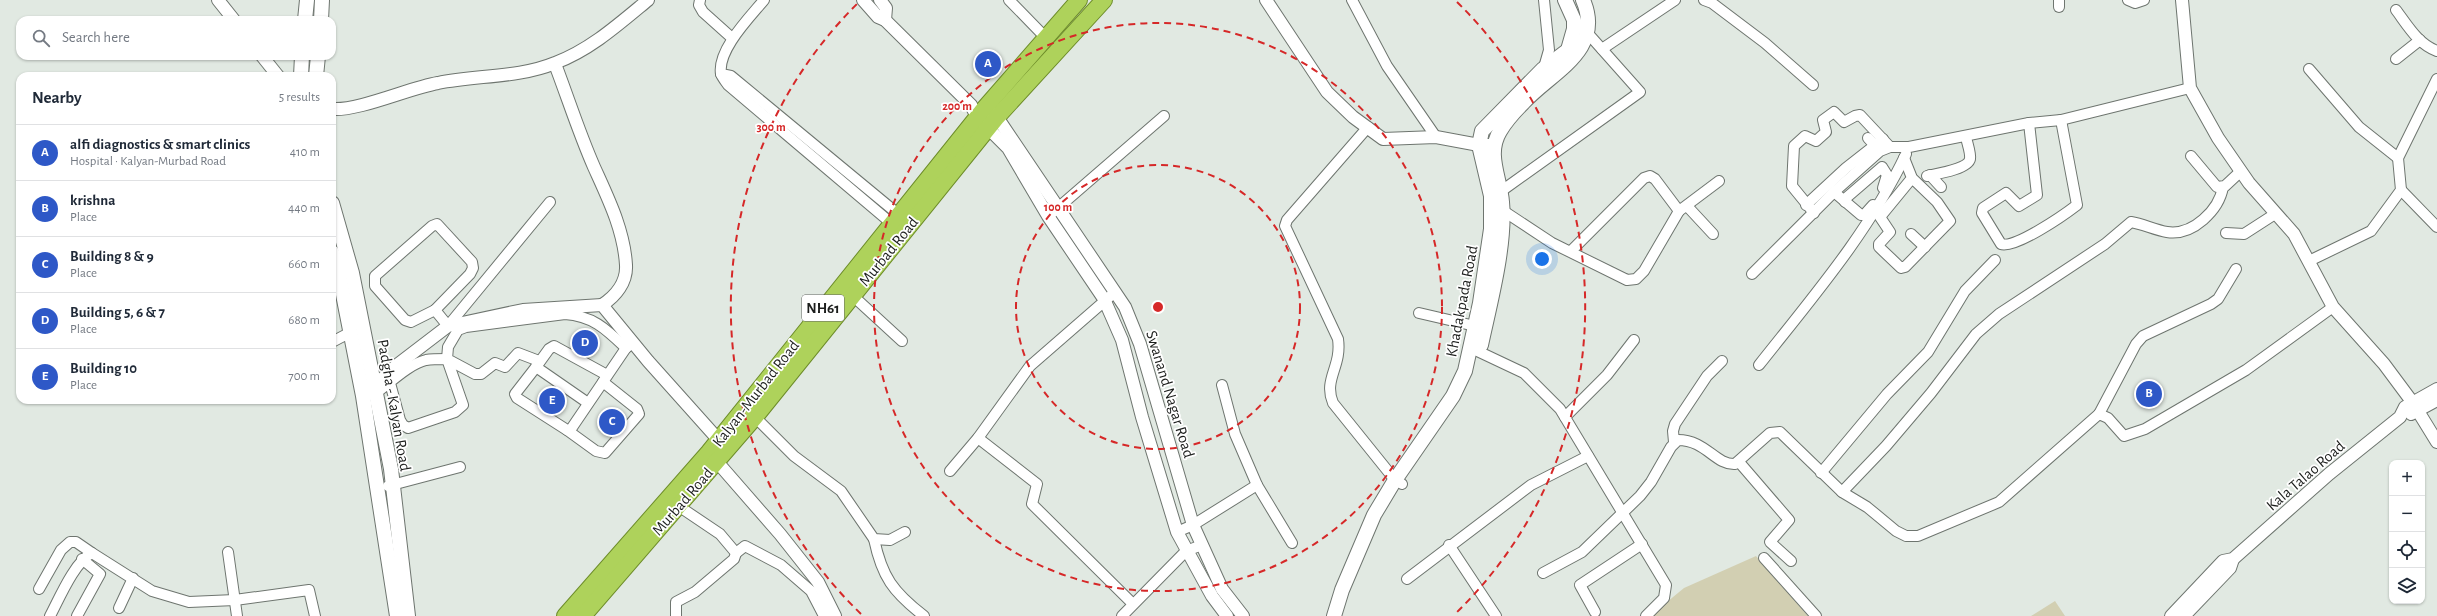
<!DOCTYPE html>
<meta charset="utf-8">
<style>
:root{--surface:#fff;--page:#f6f6f7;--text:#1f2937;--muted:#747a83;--line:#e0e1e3;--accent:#2e58c7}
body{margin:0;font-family:"Alegreya Sans",sans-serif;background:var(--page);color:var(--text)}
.controls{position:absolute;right:12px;bottom:12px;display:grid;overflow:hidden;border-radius:8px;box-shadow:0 1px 3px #0004}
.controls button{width:36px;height:36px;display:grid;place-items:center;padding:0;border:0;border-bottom:1px solid var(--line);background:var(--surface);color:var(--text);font:20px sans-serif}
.you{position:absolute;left:1542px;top:259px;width:14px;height:14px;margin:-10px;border:3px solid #fff;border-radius:50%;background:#1a73e8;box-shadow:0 0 0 6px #1a73e833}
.badge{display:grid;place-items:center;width:26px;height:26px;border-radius:50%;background:var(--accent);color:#fff;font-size:13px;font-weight:700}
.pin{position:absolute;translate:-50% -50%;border:2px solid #fff;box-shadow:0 1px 4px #0006}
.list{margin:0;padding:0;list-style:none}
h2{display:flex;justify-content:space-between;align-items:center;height:52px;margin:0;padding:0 16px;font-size:17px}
h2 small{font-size:13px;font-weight:400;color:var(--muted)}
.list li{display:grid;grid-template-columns:26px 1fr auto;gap:12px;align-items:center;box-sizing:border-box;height:56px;padding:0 16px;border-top:1px solid var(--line)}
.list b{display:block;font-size:15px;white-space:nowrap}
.list p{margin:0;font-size:13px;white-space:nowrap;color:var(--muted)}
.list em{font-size:13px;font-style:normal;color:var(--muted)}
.icon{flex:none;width:22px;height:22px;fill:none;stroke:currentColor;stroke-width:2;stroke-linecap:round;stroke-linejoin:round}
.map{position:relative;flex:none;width:2437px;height:616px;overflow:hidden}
.search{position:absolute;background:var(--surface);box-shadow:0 1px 3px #0004;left:16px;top:16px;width:320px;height:44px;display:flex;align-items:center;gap:10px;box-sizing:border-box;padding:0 14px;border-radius:12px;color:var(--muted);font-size:15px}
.panel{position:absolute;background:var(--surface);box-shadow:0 1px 3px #0004;left:16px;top:72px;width:320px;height:332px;border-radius:12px}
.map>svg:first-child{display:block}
.green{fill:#d2cfb2}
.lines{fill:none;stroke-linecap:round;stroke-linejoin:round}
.minor-casing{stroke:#6e756f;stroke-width:12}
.tertiary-casing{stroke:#6e756f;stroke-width:14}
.secondary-casing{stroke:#6e756f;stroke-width:16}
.trunk-casing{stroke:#6d8c2a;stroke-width:18}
.minor{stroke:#fff;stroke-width:10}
.tertiary{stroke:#fff;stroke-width:12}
.secondary{stroke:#fff;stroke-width:14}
.trunk{stroke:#aed25b;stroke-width:16}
.ring{fill:none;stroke:#d62828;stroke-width:2;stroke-dasharray:7 5}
.labels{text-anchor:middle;stroke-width:3.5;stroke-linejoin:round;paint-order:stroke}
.shield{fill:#fff;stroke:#606260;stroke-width:1}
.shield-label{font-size:15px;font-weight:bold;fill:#1c1e1c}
.street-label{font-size:16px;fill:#1c1e1c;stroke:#fff}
.centre{fill:#d62828;stroke:#fff;stroke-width:2}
.ring-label{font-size:12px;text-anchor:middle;font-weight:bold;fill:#d62828;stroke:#fff;stroke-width:3.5;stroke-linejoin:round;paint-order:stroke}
</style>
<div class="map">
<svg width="2437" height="616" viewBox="0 0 2437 616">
<rect width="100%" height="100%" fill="#e1e9e2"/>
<g class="green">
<polygon points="1756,556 1808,616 1650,616 1684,588"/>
<polygon points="2055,601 2065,616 2031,616"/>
</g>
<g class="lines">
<defs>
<g id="minor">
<polyline points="700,0 699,5 703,12 732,38"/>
<path d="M764 0C750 17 717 50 721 74 722 77 726 82 728 85L891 223"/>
<polyline points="1009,0 1046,38"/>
<polyline points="1352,0 1387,66 1436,137"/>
<polyline points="1704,0 1712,3 1765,43 1813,85"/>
<polyline points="2059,0 2059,7"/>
<polyline points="2128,0 2135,3 2144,0"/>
<path d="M2396 10C2408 26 2418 44 2437 51"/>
<polyline points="1602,49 1675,0"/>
<polyline points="2396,59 2420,40"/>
<polyline points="2309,69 2359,127 2398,158"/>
<polyline points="1543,71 1549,50 1544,0"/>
<polyline points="721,74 731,76 898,214"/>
<path d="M2029 123 2037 195 2019 206 2006 193 1983 208 1982 213 2001 244C2015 249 2064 215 2077 205L2061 120"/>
<path d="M1368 127 1287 220 1285 226 1338 339C1342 367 1323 379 1333 403L1395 480 1402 484"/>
<polyline points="1868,138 1879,150"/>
<polyline points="2191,156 2217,187 2225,186 2240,172"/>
<polyline points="1904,158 1912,178 1937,202 1950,221 1905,267 1901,268 1879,247 1879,244 1890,232 1880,217 1912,178"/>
<polyline points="1930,175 1941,187"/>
<path d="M1927 176C1936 174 1968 169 1970 159 1971 153 1967 143 1966 137"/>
<polyline points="2401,190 2437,227"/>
<polyline points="1500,192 1640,92 1584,29"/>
<polyline points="1834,192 1861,215 1864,215 1873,205"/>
<polyline points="1845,202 1846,198 1882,167 1887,175 1883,188"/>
<polyline points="1806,205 1846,168 1883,139"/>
<polyline points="1687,206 1713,234"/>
<polyline points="1498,210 1502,210 1552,243 1627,280 1636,279 1644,271 1679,211 1655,179 1650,176 1644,178 1570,252"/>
<polyline points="1679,211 1719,181"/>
<polyline points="1052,213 1164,116"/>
<polyline points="1814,213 1792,186 1794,146 1805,136 1816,141 1826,132 1823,120 1834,112 1844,122 1855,116 1860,115 1890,147"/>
<polygon points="437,224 472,262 473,268 470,274 435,310 411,322 405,320 375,286 375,276 432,226"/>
<polyline points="2226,233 2244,234 2275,214"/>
<polyline points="1911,234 1925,247"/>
<polyline points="2309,261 2371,231 2401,190 2398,158 2437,79"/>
<polyline points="1752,274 1834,192 1880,151 1890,147 1909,147 2029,123 2061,120 2190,88"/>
<polyline points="853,296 902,341"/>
<polyline points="435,310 448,326 550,202"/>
<polyline points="1419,313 1475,326"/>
<polyline points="332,342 351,332"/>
<polyline points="1471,348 1524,373 1560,409 1666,585 1664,598 1646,616"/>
<path d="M539 361 518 353 505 367 495 363 481 374H475L447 359 448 347 458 330 466 327 565 314C593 316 606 329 626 348"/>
<path d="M1759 365C1812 298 1869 232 1906 154"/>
<polyline points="536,367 515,394 517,398 567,430 571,429 626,348 631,344"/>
<polyline points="1222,385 1235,434 1257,485 1292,543"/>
<path d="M376 393C390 383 409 364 426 360 432 359 440 359 447 359L463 405 455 412 408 428 403 425 400 420 390 383"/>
<polyline points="588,403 536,367 549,349 554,346 607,375"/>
<polyline points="2099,414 2136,344 2143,336 2211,304 2218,299 2236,269"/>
<polyline points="755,417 794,456 841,491 874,539 890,540 905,532"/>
<polyline points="1565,417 1607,375 1634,340"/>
<polyline points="567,430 596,451 605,453 639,414 637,409 603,382"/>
<polyline points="978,438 1037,484 1032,504 1133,604"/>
<polyline points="1674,442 1673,431 1675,424 1707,376 1722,361"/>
<polyline points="1739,462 1789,520 1770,542 1791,561"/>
<polyline points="950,471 978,438 1030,366 1115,292"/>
<polyline points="1821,473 1887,394 1928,352 1965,291 1995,260"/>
<polyline points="388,486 460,467"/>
<path d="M1842 492 1886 446 1931 393 1976 334 1999 314 2105 244 2131 222C2143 224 2155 230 2167 232 2193 236 2219 210 2223 187"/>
<polyline points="1177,532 1193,525 1257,485"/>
<path d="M874 539C882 577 893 592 924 616"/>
<polyline points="1449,545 1496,616"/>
<polyline points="228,552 237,616"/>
<polyline points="736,553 745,546 781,565 811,591 824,616"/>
<polyline points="1764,558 1816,616"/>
<path d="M1543 573 1582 552 1640 496 1651 482 1671 447 1678 440C1706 440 1715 465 1735 464L1770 433 1780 432 1842 492 1867 507 1896 531 1906 536H1918L1999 502 2099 414 2108 418 2124 436 2145 429 2246 370 2333 307"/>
<polyline points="1407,579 1531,485 1588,456"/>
<polyline points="39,589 61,550 70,542 76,542 92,553"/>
<polyline points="119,608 133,578"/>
<polyline points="1595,612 1580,585 1642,544"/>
<path d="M50 616C59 599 75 561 92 553L152 591 189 602 235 600 309 590 315 616"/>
<polyline points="77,616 100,574 82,559"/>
<polyline points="676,616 676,602 695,592 734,559 736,553 720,534 677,505"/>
<polyline points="1122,616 1186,551 1202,545"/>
</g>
<g id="tertiary">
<polyline points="218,0 234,20"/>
<polyline points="863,0 878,17 885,20 971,105 977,117 1008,148 1048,216 1104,299 1122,340 1142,417 1177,532 1212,596 1227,616"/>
<polyline points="880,0 886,8 885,20"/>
<polyline points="1266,0 1327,92 1353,117 1383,139 1436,137 1479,145 1494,145"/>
<polyline points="2182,0 2190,88 2218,138 2249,183 2294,234 2333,307 2384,364 2413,403 2437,442"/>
<polyline points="262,56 278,76"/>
<path d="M555 64C568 98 579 133 594 167 608 198 624 230 626 265 627 282 616 296 602 305"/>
<path d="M332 109C359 111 409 88 438 83 476 75 519 78 555 63 590 50 619 24 648 0"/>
<polyline points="990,112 997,117 1125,307 1140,344 1193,525 1222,589 1243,616"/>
<polyline points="368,392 397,365 448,326 523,310 602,305 648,361 724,446"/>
<polyline points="2411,414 2437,400"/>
<polyline points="712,456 780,534 818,582 835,616"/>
<polyline points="2171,616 2223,561 2233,559 2329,474 2400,417 2405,407 2437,389"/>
<polyline points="2184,616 2230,568 2233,559"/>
</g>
<g id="secondary">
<polyline points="305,20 307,0"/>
<polyline points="321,20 322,0"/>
<polyline points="301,76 302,56"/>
<polyline points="316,76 318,56"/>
<polyline points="332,203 352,273 391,469 408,616"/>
<polyline points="332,252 338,269 363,396 397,616"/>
<path d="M1481 345C1490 303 1506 244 1502 202 1500 177 1486 154 1500 131 1506 121 1515 111 1523 103 1551 72 1605 51 1583 0"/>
<polyline points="1334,616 1342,590 1374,515 1395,480 1453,396 1465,371 1480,303 1491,229 1491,196 1479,145 1482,131 1543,69 1568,50 1574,29 1574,20 1565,0"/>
</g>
<g id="trunk">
<polyline points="565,616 709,452 983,110 1079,0"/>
<polyline points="583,616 755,417 997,117 1104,0"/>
</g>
</defs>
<use href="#minor" class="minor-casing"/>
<use href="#tertiary" class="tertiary-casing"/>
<use href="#secondary" class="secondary-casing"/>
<use href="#trunk" class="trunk-casing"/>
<use href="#minor" class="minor"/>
<use href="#tertiary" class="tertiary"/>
<use href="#secondary" class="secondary"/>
<use href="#trunk" class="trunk"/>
</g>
<g class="ring">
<circle cx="1158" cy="307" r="142"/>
<circle cx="1158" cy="307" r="284"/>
<path d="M861 614A427 427 0 0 1 859 2M1457 2A427 427 0 0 1 1455 614"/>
</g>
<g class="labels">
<rect class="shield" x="802" y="295" width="42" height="26" rx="3"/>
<g class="shield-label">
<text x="823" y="313">NH61</text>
</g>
<g class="street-label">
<text transform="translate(888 251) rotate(-51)" y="6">Murbad Road</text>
<text transform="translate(1461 301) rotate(-79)" y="6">Khadakpada Road</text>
<text transform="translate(755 393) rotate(-52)" y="6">Kalyan-Murbad Road</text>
<text transform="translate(1171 394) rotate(73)" y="6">Swanand Nagar Road</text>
<text transform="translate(395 405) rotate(80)" y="6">Padgha - Kalyan Road</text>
<text transform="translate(2305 475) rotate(-41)" y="6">Kala Talao Road</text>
<text transform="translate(682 501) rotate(-49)" y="6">Murbad Road</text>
</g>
</g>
<circle cx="1158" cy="307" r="6" class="centre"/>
<g class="ring-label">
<text x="957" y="110">200 m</text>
<text x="771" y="131">300 m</text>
<text x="1058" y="211">100 m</text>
</g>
</svg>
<div class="controls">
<button>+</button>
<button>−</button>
<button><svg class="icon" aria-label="locate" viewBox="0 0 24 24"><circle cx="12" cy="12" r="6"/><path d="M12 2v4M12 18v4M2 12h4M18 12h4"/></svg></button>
<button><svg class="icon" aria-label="layers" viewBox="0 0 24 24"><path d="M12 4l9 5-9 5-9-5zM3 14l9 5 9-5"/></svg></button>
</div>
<div class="you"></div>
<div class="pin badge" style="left:988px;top:64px">A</div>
<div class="pin badge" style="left:2149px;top:394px">B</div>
<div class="pin badge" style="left:612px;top:422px">C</div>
<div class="pin badge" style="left:585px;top:343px">D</div>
<div class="pin badge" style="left:552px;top:401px">E</div>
<div class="search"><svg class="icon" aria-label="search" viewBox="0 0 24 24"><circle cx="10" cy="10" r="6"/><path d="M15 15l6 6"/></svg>Search here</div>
<section class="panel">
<h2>Nearby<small>5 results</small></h2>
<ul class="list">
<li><span class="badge">A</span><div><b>alfi diagnostics &amp; smart clinics</b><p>Hospital · Kalyan-Murbad Road</p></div><em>410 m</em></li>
<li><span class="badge">B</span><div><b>krishna</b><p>Place</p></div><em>440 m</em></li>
<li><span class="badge">C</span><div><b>Building 8 &amp; 9</b><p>Place</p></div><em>660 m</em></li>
<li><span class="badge">D</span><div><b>Building 5, 6 &amp; 7</b><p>Place</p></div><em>680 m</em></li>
<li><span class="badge">E</span><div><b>Building 10</b><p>Place</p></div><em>700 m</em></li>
</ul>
</section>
</div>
